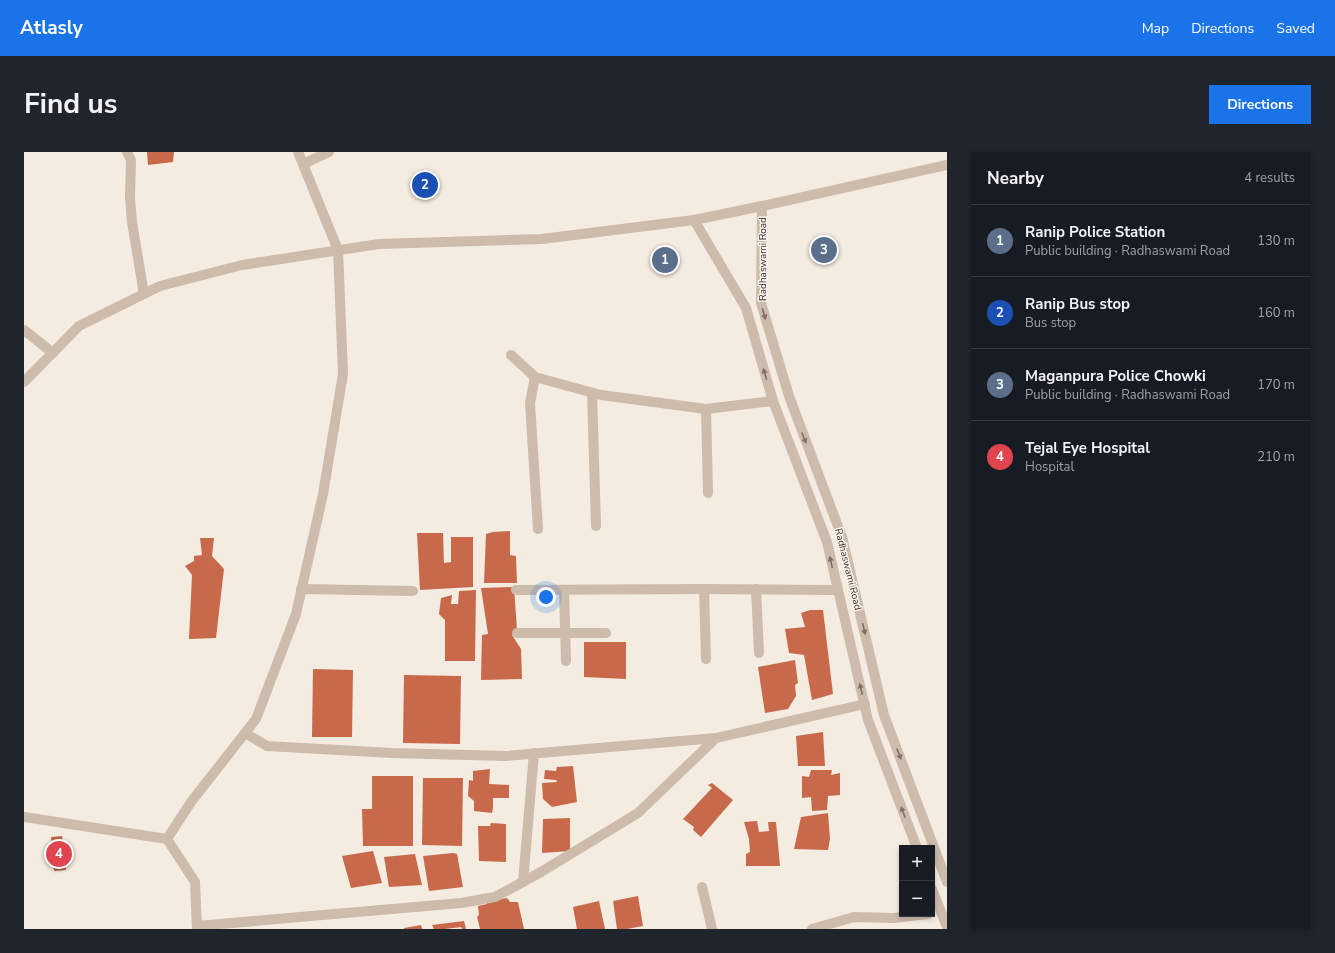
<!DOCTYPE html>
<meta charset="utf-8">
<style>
:root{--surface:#171b24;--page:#20242c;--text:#f1f3f6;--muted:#9ea1a6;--line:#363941;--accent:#1a73e8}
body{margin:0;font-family:"Nunito Sans",sans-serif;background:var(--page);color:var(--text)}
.controls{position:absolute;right:12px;bottom:12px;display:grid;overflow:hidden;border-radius:0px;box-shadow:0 2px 6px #0003}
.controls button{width:36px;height:36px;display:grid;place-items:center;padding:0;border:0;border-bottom:1px solid var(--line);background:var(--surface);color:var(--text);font:20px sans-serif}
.you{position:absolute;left:522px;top:445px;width:14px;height:14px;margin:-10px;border:3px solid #fff;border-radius:50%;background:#1a73e8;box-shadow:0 0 0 6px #1a73e833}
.badge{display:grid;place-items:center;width:26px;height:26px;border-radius:50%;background:var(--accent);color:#fff;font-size:13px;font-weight:700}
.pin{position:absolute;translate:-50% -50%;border:2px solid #fff;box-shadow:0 1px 4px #0006}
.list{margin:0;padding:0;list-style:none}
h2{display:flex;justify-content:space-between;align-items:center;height:52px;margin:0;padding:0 16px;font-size:17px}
h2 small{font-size:13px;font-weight:400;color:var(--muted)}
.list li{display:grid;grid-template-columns:26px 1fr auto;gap:12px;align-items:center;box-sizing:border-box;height:72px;padding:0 16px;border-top:1px solid var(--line)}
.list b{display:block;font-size:15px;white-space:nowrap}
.list p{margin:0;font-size:13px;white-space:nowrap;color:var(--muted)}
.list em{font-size:13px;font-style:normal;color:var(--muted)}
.map{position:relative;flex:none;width:923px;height:777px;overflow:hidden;border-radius:0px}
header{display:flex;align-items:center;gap:24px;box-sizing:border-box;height:56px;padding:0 20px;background:var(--accent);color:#fff}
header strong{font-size:19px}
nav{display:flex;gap:22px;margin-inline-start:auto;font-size:14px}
.intro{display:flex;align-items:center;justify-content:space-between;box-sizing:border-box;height:96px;padding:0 24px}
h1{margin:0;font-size:28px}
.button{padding:10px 18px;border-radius:0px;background:var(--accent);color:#fff;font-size:14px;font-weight:700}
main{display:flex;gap:24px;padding:0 24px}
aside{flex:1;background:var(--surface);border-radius:0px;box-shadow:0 2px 6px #0003}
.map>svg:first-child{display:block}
.building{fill:#c8694b}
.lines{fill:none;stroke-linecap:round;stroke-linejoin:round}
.minor{stroke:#cdbbac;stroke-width:10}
.oneway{fill:#7d6f65}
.labels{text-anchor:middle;stroke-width:3;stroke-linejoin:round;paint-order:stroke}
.street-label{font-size:10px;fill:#3b302b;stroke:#fbf5ee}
</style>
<header>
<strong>Atlasly</strong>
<nav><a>Map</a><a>Directions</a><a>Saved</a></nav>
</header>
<div class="intro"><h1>Find us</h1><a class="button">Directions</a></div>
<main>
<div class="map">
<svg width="923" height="777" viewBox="0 0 923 777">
<rect width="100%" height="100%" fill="#f4ebe1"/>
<g class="building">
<polygon points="123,0 150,0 149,10 124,13"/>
<polygon points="486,379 486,403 492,404 493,431 460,431 462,382 469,380"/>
<polygon points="393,381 419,381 420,411 427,410 427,385 449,385 449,435 396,438"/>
<polygon points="176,386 190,386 188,404 200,417 192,486 165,487 168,423 161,414 170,409 170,404 178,403"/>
<polygon points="490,435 493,478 488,483 497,497 498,527 457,528 458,483 464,482 457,436"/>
<polygon points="452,438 451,509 421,509 421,468 415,462 417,446 428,443 427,452 434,452 435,439"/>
<polygon points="786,458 799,458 809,542 788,548 780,503 765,501 761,477 781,475 777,461"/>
<polygon points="560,490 602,490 602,527 560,525"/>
<polygon points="771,508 774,531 771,533 772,544 764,557 741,561 734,515"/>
<polygon points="289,517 329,518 328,585 288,585"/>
<polygon points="380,523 437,524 436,592 379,591"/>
<polygon points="799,580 801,614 774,614 772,584"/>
<polygon points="549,614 553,650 528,655 519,647 518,631 533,630 532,628 520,627 521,618 532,619 533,615"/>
<polygon points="466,617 465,632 485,633 485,646 469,646 469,656 468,661 450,659 450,649 444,644 445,628 449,629 449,619"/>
<polygon points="787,618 808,618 807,623 816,621 816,643 804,644 803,658 788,659 787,645 778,646 778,624 785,625"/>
<polygon points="348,624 389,624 389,694 339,694 338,657 348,657"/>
<polygon points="399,626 439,626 438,694 398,693"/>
<polygon points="688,631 709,648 677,685 669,678 670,675 659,667 688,636 684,633"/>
<polygon points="804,661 806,687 804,698 770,697 777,665"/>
<polygon points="546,666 546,699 518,701 519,667"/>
<polygon points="733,669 735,680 745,679 744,670 752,670 756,714 722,714 722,702 726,700 725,687 720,670"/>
<polygon points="467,671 482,672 482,710 455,709 454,674 466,674"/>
<polygon points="38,684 42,718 30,719 27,685"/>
<polygon points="349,699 358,731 327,736 318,704"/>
<polygon points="429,701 433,702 439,735 405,739 399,704"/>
<polygon points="391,702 398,733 365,735 360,705"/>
<polygon points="614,744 619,774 603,777 593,777 589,749"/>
<polygon points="483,746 486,750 494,750 500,777 456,777 453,765 455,763 454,754 463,752 463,750"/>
<polygon points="575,749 581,777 553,777 549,755"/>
<polygon points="440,769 442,777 438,777 437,775 421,777 410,777 408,773"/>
<polygon points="397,773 398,777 380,777 380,776"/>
</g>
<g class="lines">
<g class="minor">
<polyline points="103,0 107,8 106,45 108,70 120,142"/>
<polyline points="279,12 305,0"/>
<polyline points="738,54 737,151 765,244 818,385 860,563 923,730"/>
<polyline points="670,68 722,156 749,249 803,390 844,568 893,696"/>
<polyline points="0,178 29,201"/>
<polyline points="487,203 511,225 577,243 682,257 749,249"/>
<polyline points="511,225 506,251 514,377"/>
<polyline points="0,230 55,174 136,134 218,113 355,92 518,87 670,68 738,54 923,13"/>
<polyline points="568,241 572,374"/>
<polyline points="682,257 684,341"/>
<polyline points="277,437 389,439"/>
<polyline points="680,437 682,507"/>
<polyline points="732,437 735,501"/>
<polyline points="492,438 680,437 814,438"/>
<polyline points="540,438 542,509"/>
<polyline points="493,481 582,481"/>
<polyline points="221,581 243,594 368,601 482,604 692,586"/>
<polyline points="0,665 143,687"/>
<polyline points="499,730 510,601"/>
<polyline points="678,735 688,777"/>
<polyline points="908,737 921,770 923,774"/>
<polyline points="173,774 437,751 471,745 517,720 614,661 692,586 841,552"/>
<polyline points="173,777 171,730 143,687 167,650 232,567 272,462 299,342 319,222 314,98 274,0"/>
<polyline points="788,777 830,765 869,766 904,762"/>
</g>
</g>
<defs><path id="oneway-solid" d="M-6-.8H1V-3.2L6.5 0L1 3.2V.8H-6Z"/></defs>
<g class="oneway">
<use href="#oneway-solid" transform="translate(740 162) rotate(74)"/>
<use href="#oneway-solid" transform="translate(741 222) rotate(-106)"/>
<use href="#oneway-solid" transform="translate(780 286) rotate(69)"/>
<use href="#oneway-solid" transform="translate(807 410) rotate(-103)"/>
<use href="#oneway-solid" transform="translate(840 477) rotate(77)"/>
<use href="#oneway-solid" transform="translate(837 537) rotate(-103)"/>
<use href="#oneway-solid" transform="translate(875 602) rotate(69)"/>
<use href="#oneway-solid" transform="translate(879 660) rotate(-111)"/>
</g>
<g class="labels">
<g class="street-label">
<text transform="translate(738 107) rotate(-90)" y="4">Radhaswami Road</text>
<text transform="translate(825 417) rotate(76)" y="4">Radhaswami Road</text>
</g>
</g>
</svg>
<div class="controls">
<button>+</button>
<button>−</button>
</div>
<div class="you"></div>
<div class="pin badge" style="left:641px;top:108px;background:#5c6f8a">1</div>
<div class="pin badge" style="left:401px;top:33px;background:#1a4fb4">2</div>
<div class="pin badge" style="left:800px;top:98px;background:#5c6f8a">3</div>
<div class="pin badge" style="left:35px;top:702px;background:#e0444e">4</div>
</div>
<aside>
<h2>Nearby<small>4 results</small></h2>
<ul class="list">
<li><span class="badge" style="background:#5c6f8a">1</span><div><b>Ranip Police Station</b><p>Public building · Radhaswami Road</p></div><em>130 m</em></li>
<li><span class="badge" style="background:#1a4fb4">2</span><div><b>Ranip Bus stop</b><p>Bus stop</p></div><em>160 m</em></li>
<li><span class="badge" style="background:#5c6f8a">3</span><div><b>Maganpura Police Chowki</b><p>Public building · Radhaswami Road</p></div><em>170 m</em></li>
<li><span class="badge" style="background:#e0444e">4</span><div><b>Tejal Eye Hospital</b><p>Hospital</p></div><em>210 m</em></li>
</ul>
</aside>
</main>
